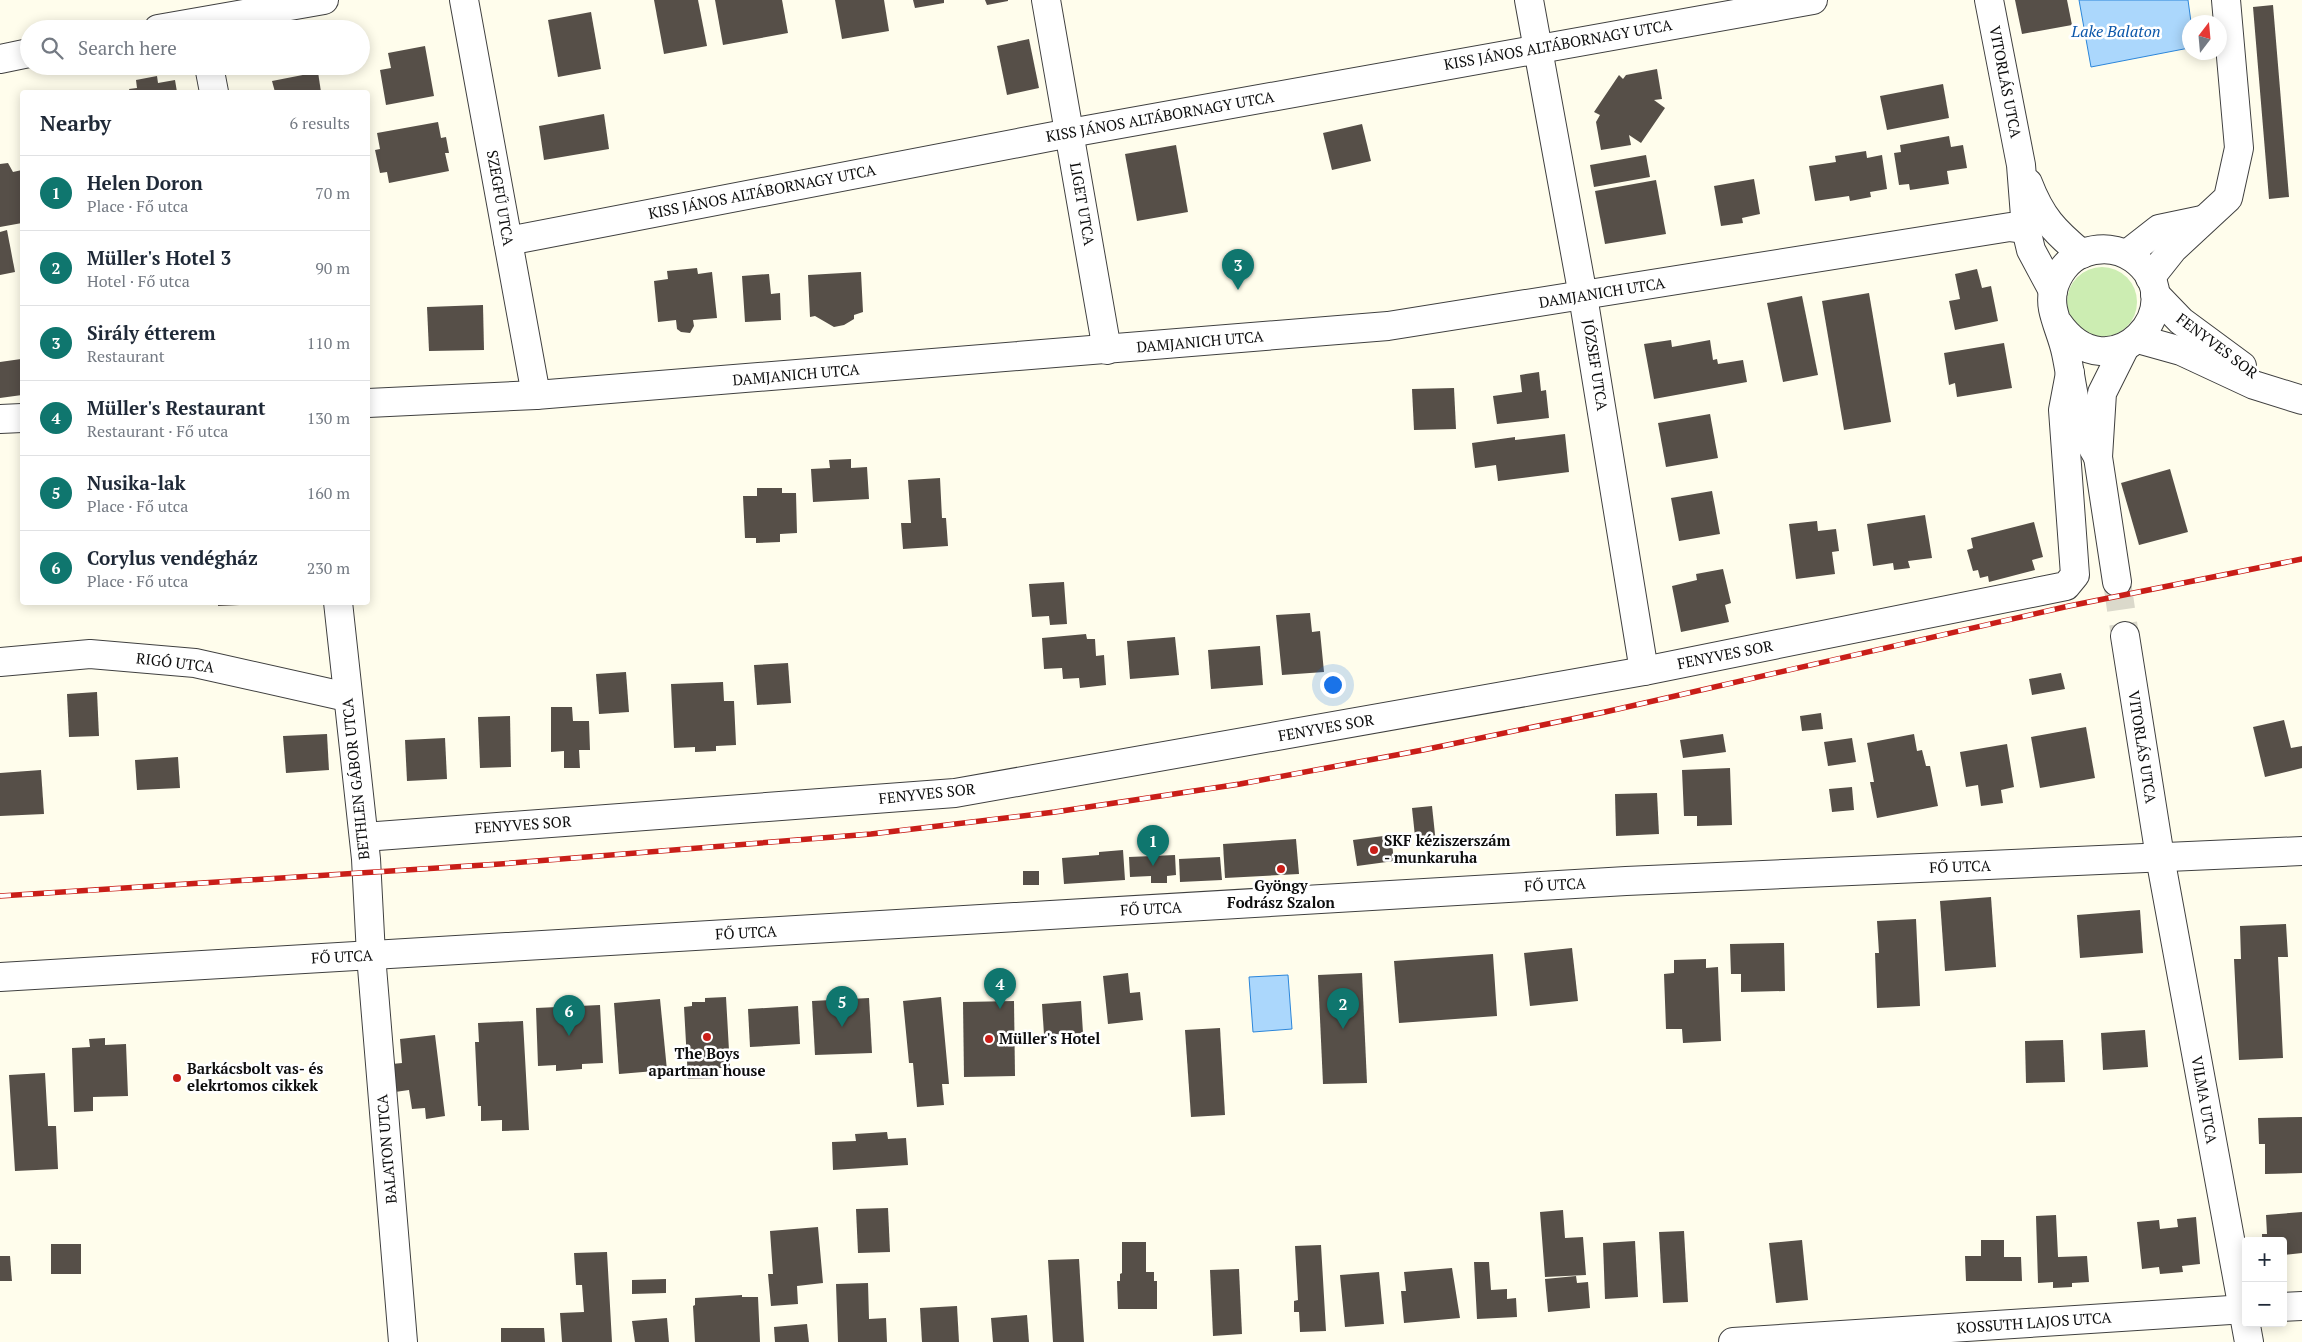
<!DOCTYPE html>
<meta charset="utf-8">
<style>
:root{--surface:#fff;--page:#f6f6f7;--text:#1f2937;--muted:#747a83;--line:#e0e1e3;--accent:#0f766e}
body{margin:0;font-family:"PT Serif",serif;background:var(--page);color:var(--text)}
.controls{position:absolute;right:15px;bottom:15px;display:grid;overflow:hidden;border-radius:5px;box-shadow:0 2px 12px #0003}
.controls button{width:45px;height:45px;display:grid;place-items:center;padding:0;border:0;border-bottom:1px solid var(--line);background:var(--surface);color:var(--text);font:25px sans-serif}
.compass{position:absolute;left:2182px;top:15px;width:45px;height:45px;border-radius:50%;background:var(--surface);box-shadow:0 2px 12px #0003;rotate:16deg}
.you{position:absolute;left:1332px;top:684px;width:18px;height:18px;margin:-12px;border:4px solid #fff;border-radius:50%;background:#1a73e8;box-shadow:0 0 0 8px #1a73e833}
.badge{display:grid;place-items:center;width:32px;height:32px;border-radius:50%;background:var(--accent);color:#fff;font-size:16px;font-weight:700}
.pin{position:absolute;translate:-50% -41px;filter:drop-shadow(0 1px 2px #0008)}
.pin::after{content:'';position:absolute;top:26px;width:18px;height:15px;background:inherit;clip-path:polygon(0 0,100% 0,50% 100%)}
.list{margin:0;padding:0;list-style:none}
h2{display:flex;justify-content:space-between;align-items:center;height:65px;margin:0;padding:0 20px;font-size:21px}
h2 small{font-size:16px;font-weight:400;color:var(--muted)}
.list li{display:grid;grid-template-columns:32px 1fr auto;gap:15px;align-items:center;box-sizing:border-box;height:75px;padding:0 20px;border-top:1px solid var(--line)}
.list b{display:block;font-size:19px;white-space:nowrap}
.list p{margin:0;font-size:16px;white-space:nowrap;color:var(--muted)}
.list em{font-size:16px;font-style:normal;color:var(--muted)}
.icon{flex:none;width:28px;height:28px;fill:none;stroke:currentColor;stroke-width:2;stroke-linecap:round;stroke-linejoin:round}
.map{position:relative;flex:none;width:2302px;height:1342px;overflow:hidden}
.search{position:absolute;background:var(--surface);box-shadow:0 2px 12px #0003;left:20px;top:20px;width:350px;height:55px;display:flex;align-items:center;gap:12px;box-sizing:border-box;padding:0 18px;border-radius:28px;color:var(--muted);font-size:19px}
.panel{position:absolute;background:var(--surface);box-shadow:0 2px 12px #0003;left:20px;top:90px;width:350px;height:515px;border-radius:5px}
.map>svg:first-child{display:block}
.green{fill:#ccedb2}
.water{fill:#abd7fc;stroke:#2c86da}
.building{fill:#564f48}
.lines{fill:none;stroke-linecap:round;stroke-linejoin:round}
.minor-tunnel{stroke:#dbd9cb;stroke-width:28;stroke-dasharray:28 14;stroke-linecap:butt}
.minor-casing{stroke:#404040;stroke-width:30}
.minor{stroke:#fff;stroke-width:28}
.rail-casing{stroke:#c91e18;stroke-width:5.5}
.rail{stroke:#fff;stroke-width:4;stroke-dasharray:11;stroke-linecap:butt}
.poi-dot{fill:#c91e18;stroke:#fff;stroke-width:2}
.labels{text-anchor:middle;stroke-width:5;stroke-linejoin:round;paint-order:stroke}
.street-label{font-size:15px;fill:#0d0d0d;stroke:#fff}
.poi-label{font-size:15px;font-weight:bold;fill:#0d0d0d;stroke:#fff;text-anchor:start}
.water-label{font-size:16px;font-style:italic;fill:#0b57aa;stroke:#fff}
</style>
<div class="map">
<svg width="2302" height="1342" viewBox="0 0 2302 1342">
<rect width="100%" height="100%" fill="#fffdec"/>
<circle class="green" cx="2102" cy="302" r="35"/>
<g class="water">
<polygon points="2079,0 2188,0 2191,22 2189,48 2091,67"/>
<polygon points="1288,975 1292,1029 1253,1032 1249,977"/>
</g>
<g class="building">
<polygon points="654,0 698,0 707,46 664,54"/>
<polygon points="715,0 782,0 788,33 723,45"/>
<polygon points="835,0 884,0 889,31 842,39"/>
<polygon points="913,0 944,0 944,3 915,8"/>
<polygon points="985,0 1008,0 1008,1 987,5"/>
<polygon points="2015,0 2067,0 2072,25 2022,34"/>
<polygon points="2273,5 2289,197 2269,199 2253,7"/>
<polygon points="591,12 601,69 558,77 548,20"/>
<polygon points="1029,39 1039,88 1007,95 997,46"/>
<polygon points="425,46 434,96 386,105 380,70 391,68 388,53"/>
<polygon points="1657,69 1662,99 1654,100 1665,108 1641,143 1629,135 1631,145 1601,150 1596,122 1600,115 1594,112 1619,75 1623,79 1626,75"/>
<polygon points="318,72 321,92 275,92 272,81"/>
<polygon points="157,76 158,83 175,80 177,92 130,92 129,89 137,88 136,80"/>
<polygon points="1943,84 1949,118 1887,130 1880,96"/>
<polygon points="604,114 609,149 544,160 539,126"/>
<polygon points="438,122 441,138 446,137 449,153 445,153 449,171 389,183 387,172 380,173 375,150 380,149 377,133"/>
<polygon points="1362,124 1371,161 1332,170 1323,133"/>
<polygon points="1949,136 1951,147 1963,145 1967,168 1947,171 1949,184 1910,190 1909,184 1899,185 1894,153 1901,152 1900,145"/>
<polygon points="1176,145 1188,212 1137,221 1125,154"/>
<polygon points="1866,151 1867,158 1882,155 1887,189 1870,192 1871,197 1850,201 1849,196 1815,201 1809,166 1836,162 1835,156"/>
<polygon points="1646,155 1650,177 1594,187 1590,165"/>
<polygon points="8,163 13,172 22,170 22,223 0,227 0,164"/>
<polygon points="1754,179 1760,214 1742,218 1743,223 1721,226 1714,186"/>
<polygon points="1656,180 1666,234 1605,244 1595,191"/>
<polygon points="7,230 15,272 0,275 0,232"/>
<polygon points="697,268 698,274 712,272 717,318 693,320 694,326 690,333 681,332 677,329 676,320 658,322 654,281 668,279 667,271"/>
<polygon points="1977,269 1982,288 1991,286 1998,321 1955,330 1949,301 1960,299 1955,274"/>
<polygon points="861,272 863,312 854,315 854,319 844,325 834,327 815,316 810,317 808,275"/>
<polygon points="769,274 771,294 780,293 781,320 745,322 742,276"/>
<polygon points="1869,293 1891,422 1844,430 1822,301"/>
<polygon points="1802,296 1818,375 1783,382 1767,303"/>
<polygon points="483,305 484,350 429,351 427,307"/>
<polygon points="1671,340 1672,347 1710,340 1713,360 1717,359 1718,364 1743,360 1747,382 1654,399 1644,344"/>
<polygon points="2004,343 2012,388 1957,397 1955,383 1949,385 1944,353"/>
<polygon points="21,359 22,395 0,398 0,362"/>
<polygon points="1539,372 1541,391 1546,390 1549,418 1497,424 1493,396 1522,392 1520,375"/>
<polygon points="1454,388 1456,429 1414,430 1412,389"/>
<polygon points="1710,414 1718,458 1666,467 1658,423"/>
<polygon points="1565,434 1569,472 1498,481 1496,465 1475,468 1472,443 1515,437 1515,440"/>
<polygon points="851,459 851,468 867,467 869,499 813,502 811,469 830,468 829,460"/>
<polygon points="2170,469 2188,532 2139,545 2121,483"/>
<polygon points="940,478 942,518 946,518 948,546 903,549 901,523 911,523 908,480"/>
<polygon points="757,488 782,488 782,493 796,493 797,533 780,534 780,542 756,543 756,538 745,538 743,496 757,496"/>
<polygon points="1712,491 1720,534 1679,541 1671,498"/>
<polygon points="1925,515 1932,558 1908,561 1910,568 1894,570 1893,563 1873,566 1867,524"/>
<polygon points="1817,521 1818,531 1836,529 1839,551 1832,552 1835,574 1796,579 1789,524"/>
<polygon points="2034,522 2043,557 2032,560 2035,570 1989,582 1988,576 1980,578 1978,570 1973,571 1967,550 1973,548 1971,538"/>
<polygon points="1723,569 1731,603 1725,605 1729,622 1681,632 1672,586 1697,580 1696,574"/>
<polygon points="1064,582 1067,624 1050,625 1049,616 1032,617 1029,584"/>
<polygon points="218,602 264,602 264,604 218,606"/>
<polygon points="1310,613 1312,632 1320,631 1324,672 1282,675 1276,615"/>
<polygon points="1086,634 1087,639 1095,639 1096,656 1104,655 1106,685 1080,688 1079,678 1063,679 1062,668 1044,669 1042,638"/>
<polygon points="1175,637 1179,675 1130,679 1127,641"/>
<polygon points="1260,646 1263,685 1211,689 1208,650"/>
<polygon points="788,663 791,703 757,705 754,665"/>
<polygon points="626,672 629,712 599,714 596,674"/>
<polygon points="2061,673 2065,689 2032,695 2029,679"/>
<polygon points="723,682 724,701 734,701 736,745 716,746 716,751 695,752 695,747 674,748 671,684"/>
<polygon points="97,692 99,736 69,737 67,694"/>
<polygon points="551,707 572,707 573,721 589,721 590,750 579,750 580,768 564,768 564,751 551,752"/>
<polygon points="1821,713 1823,729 1802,731 1800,716"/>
<polygon points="510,716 511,767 480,768 478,717"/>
<polygon points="2284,720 2291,748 2302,746 2302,768 2265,777 2253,727"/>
<polygon points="2086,727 2095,778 2040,788 2031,737"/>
<polygon points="327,734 329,770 286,773 283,736"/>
<polygon points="1723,734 1726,752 1683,758 1680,740"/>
<polygon points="1914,734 1917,751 1922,750 1926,766 1930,766 1938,806 1877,818 1870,782 1874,782 1867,743"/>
<polygon points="445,738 447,779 407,781 405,740"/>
<polygon points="1852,738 1856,762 1828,766 1824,742"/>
<polygon points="2007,744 2014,787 2001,790 2003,803 1981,806 1978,785 1966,787 1960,752"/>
<polygon points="178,757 180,788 137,790 135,760"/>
<polygon points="1730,768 1732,825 1697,826 1697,816 1684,816 1682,770"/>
<polygon points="41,770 44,814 0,816 0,773"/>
<polygon points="1852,787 1854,810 1832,812 1829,789"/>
<polygon points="1657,793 1659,834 1616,836 1615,794"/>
<polygon points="1432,806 1436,844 1416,846 1412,808"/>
<polygon points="1391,835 1394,861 1357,866 1353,840"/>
<polygon points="1296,839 1299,874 1225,878 1223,844"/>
<polygon points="1123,850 1125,880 1064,884 1062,858 1099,855 1099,852"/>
<polygon points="1175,855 1176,875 1167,876 1167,883 1151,883 1151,876 1130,877 1129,857"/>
<polygon points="1220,857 1222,880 1180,882 1179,859"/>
<rect x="1023" y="871" width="16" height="14"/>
<polygon points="1991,897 1996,967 1945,971 1940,901"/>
<polygon points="2140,910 2143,953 2080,958 2077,915"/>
<polygon points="1916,919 1920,1006 1877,1008 1875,953 1879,953 1877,921"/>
<polygon points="2286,924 2288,957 2278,957 2283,1058 2239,1060 2234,959 2241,959 2240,926"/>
<polygon points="1784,943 1785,991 1741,992 1741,974 1731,974 1730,944"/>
<polygon points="1572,948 1578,1001 1530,1006 1524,953"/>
<polygon points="1493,954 1497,1016 1399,1023 1394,961"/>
<polygon points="1706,959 1706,968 1718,967 1721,1041 1683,1043 1682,1029 1666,1029 1664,974 1674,973 1674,960"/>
<polygon points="1128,973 1130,993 1140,992 1143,1020 1108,1024 1103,976"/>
<polygon points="1362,973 1367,1083 1323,1084 1318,975"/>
<polygon points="726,997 730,1068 716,1068 717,1078 688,1079 684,1007 692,1006 692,1002 705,1002 705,998"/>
<polygon points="941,997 949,1084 942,1084 944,1105 917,1107 913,1063 909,1063 903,1001"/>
<polygon points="869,998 872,1053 815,1055 812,1001"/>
<polygon points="660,999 667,1070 619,1074 614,1003"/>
<polygon points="1014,1001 1015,1076 964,1077 963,1002"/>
<polygon points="1081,1001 1083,1033 1044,1035 1042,1004"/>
<polygon points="600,1005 603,1063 582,1064 582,1069 556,1071 556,1065 538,1066 536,1008"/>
<polygon points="798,1006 800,1044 750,1047 748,1009"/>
<polygon points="523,1021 529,1130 502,1131 502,1120 481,1121 481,1106 478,1106 475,1042 479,1042 478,1023"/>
<polygon points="1220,1028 1225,1115 1191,1117 1185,1030"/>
<polygon points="2145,1030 2148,1067 2103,1070 2101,1033"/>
<polygon points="435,1035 445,1116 426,1119 425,1108 412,1109 409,1090 395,1092 392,1064 402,1063 400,1039"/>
<polygon points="105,1038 105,1045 126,1044 128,1096 93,1097 93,1111 74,1112 72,1048 90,1047 89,1039"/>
<polygon points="2063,1040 2065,1082 2026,1083 2025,1041"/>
<polygon points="45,1073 48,1126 56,1126 58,1169 15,1171 9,1075"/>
<polygon points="2302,1117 2302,1173 2265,1174 2265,1144 2259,1144 2258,1118"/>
<polygon points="887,1132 888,1139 906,1138 908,1165 833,1170 832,1142 856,1141 855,1134"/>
<polygon points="888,1208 890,1252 858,1253 856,1209"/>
<polygon points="1563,1210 1565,1238 1583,1237 1586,1275 1545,1277 1540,1212"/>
<polygon points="2302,1212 2302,1253 2283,1255 2283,1241 2262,1241 2262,1234 2267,1234 2266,1215"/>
<polygon points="2056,1215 2058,1257 2087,1256 2089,1282 2072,1283 2072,1287 2053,1288 2053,1282 2038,1283 2036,1216"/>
<polygon points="2196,1217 2200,1264 2182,1266 2183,1272 2160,1274 2159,1267 2142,1269 2137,1222 2159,1220 2160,1229 2178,1227 2177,1219"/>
<polygon points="818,1227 823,1283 797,1286 798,1304 771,1306 768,1274 773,1274 770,1231"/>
<polygon points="1684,1231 1688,1302 1663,1303 1659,1232"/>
<polygon points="1802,1240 1808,1300 1776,1303 1769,1243"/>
<polygon points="1981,1240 2004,1240 2004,1257 2021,1257 2022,1281 1966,1281 1965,1256 1981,1256"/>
<polygon points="1635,1241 1638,1297 1605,1299 1603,1243"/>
<polygon points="1122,1242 1146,1242 1146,1272 1154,1272 1154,1281 1157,1281 1157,1309 1118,1309 1117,1281 1120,1281 1120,1274 1122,1273"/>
<rect x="51" y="1244" width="30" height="30"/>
<polygon points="1321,1245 1326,1331 1300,1332 1299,1312 1294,1312 1294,1301 1298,1300 1295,1246"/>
<polygon points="607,1252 612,1342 562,1342 560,1313 584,1312 582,1285 576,1285 574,1253"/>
<polygon points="0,1256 10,1256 12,1281 0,1281"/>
<polygon points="1079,1259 1084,1342 1053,1342 1048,1260"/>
<polygon points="1474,1262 1489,1262 1491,1290 1507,1289 1507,1299 1516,1298 1517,1317 1477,1319"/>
<polygon points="1452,1268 1460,1318 1404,1323 1401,1291 1406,1291 1404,1272"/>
<polygon points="1239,1269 1242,1334 1213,1336 1210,1270"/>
<polygon points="1379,1272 1384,1324 1345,1327 1340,1275"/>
<polygon points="1576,1276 1577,1283 1588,1282 1590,1308 1548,1312 1545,1279"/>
<polygon points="666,1279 666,1293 632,1294 632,1280"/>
<polygon points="868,1283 869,1319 886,1318 887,1342 838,1342 836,1284"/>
<polygon points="742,1295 742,1297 758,1297 760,1342 695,1342 693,1306 695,1305 695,1298"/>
<polygon points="957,1306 959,1342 922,1342 920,1308"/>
<polygon points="1027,1315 1029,1342 993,1342 991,1318"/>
<polygon points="667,1318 669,1342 635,1342 632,1321"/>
<polygon points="807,1324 809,1342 775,1342 774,1327"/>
<polygon points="501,1328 544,1328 545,1342 501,1342"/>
</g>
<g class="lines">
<polyline class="minor-tunnel" points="2117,582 2125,636"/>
<defs>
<g id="minor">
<polyline points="464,0 536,395"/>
<polyline points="1046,0 1107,350"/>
<polyline points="1529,0 1583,296 1644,671"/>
<polyline points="1989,0 2021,165 2026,229 2031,250 2053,291"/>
<polyline points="158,29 324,0"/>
<polyline points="0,59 29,53"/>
<polyline points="209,66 214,92"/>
<path d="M2028 183C2041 217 2054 231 2082 254"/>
<polyline points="508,241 1070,133 1813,0"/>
<polyline points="2127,254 2159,229 2202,220"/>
<polyline points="2150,278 2173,249 2228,198 2239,148 2226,0"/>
<polyline points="2155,294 2181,321 2242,366"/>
<path d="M2058 323C2110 398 2196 305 2134 259 2119 248 2100 247 2083 253 2068 259 2057 274 2053 290 2052 296 2052 304 2053 309 2056 324 2063 338 2066 353 2071 376 2073 401 2081 424 2085 435 2092 446 2098 457"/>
<polyline points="2138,339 2181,351 2254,385 2302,400"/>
<polyline points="368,403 536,395 1388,326 2010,227 2026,229"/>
<polyline points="0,419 22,418"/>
<polyline points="2117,582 2098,457 2102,393 2125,347"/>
<polyline points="338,602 366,859 371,955 403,1342"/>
<polyline points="2125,636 2160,857 2249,1342"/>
<polyline points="0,662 90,654 195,663 347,697"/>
<polyline points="364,837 955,793 1644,671 2066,586 2075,575 2063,410 2070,373"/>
<polyline points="0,977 1626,881 2302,851"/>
<polyline points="2283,1307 2302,1306"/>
<polyline points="1733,1342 2246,1309"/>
</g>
</defs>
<use href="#minor" class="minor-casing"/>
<use href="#minor" class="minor"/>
<defs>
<polyline id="rail" points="0,896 500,864 871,834 1055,812 1240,784 1423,750 1605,712 2069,606 2302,559"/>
</defs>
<use href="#rail" class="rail-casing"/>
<use href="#rail" class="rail"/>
</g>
<g class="poi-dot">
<circle cx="1374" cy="850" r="5"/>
<circle cx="1281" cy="869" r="5"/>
<circle cx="707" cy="1037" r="5"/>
<circle cx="989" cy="1039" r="5"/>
<circle cx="177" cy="1078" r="5"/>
</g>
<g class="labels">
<g class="street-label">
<text transform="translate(1558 45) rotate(-10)" y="5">KISS JÁNOS ALTÁBORNAGY UTCA</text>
<text transform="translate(2005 82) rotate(79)" y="5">VITORLÁS UTCA</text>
<text transform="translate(1160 117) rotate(-10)" y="5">KISS JÁNOS ALTÁBORNAGY UTCA</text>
<text transform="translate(762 192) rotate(-11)" y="5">KISS JÁNOS ALTÁBORNAGY UTCA</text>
<text transform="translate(500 198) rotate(80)" y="5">SZEGFŰ UTCA</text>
<text transform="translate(1082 204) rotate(80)" y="5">LIGET UTCA</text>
<text transform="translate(1602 293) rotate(-9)" y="5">DAMJANICH UTCA</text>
<text transform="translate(1200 342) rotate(-5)" y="5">DAMJANICH UTCA</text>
<text transform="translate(2217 346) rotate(37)" y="5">FENYVES SOR</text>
<text transform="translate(1595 365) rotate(81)" y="5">JÓZSEF UTCA</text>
<text transform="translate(796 375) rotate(-5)" y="5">DAMJANICH UTCA</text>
<text transform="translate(1725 655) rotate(-11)" y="5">FENYVES SOR</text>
<text transform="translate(175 663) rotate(7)" y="5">RIGÓ UTCA</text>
<text transform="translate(1326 728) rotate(-10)" y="5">FENYVES SOR</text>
<text transform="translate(2142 747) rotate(81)" y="5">VITORLÁS UTCA</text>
<text transform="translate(356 779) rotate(-96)" y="5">BETHLEN GÁBOR UTCA</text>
<text transform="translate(927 794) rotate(-6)" y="5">FENYVES SOR</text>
<text transform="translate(523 825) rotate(-4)" y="5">FENYVES SOR</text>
<text transform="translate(1960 867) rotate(-2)" y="5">FŐ UTCA</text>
<text transform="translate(1555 885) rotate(-3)" y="5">FŐ UTCA</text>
<text transform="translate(1151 909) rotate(-3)" y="5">FŐ UTCA</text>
<text transform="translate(746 933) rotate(-3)" y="5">FŐ UTCA</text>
<text transform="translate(342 957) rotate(-3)" y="5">FŐ UTCA</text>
<text transform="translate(2204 1100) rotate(80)" y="5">VILMA UTCA</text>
<text transform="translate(387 1149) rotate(-95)" y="5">BALATON UTCA</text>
<text transform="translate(2034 1323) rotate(-4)" y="5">KOSSUTH LAJOS UTCA</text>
</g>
<g class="poi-label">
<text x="1384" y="846">SKF kéziszerszám<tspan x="1384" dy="17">- munkaruha</tspan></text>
<text x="1281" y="891" text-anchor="middle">Gyöngy<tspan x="1281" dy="17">Fodrász Szalon</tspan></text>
<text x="999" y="1044">Müller's Hotel</text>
<text x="707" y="1059" text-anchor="middle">The Boys<tspan x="707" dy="17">apartman house</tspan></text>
<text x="187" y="1074">Barkácsbolt vas- és<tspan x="187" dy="17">elekrtomos cikkek</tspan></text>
</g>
<g class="water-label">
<text x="2116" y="37">Lake Balaton</text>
</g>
</g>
</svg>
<div class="controls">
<button>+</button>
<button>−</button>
</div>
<svg class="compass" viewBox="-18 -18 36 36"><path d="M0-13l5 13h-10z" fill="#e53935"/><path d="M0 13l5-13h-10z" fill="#747a83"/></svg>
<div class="you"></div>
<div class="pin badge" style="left:1153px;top:866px">1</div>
<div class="pin badge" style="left:1343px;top:1029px">2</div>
<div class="pin badge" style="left:1238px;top:290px">3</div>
<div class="pin badge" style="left:1000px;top:1009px">4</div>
<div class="pin badge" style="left:842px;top:1027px">5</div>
<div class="pin badge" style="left:569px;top:1036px">6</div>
<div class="search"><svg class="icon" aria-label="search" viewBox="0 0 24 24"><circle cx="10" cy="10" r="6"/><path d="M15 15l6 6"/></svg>Search here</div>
<section class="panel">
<h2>Nearby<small>6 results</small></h2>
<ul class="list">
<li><span class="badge">1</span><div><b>Helen Doron</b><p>Place · Fő utca</p></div><em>70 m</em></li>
<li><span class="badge">2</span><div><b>Müller's Hotel 3</b><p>Hotel · Fő utca</p></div><em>90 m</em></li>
<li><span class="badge">3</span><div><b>Sirály étterem</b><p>Restaurant</p></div><em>110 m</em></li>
<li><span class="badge">4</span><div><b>Müller's Restaurant</b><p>Restaurant · Fő utca</p></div><em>130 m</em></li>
<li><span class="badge">5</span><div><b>Nusika-lak</b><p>Place · Fő utca</p></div><em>160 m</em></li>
<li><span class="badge">6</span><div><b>Corylus vendégház</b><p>Place · Fő utca</p></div><em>230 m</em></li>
</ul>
</section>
</div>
